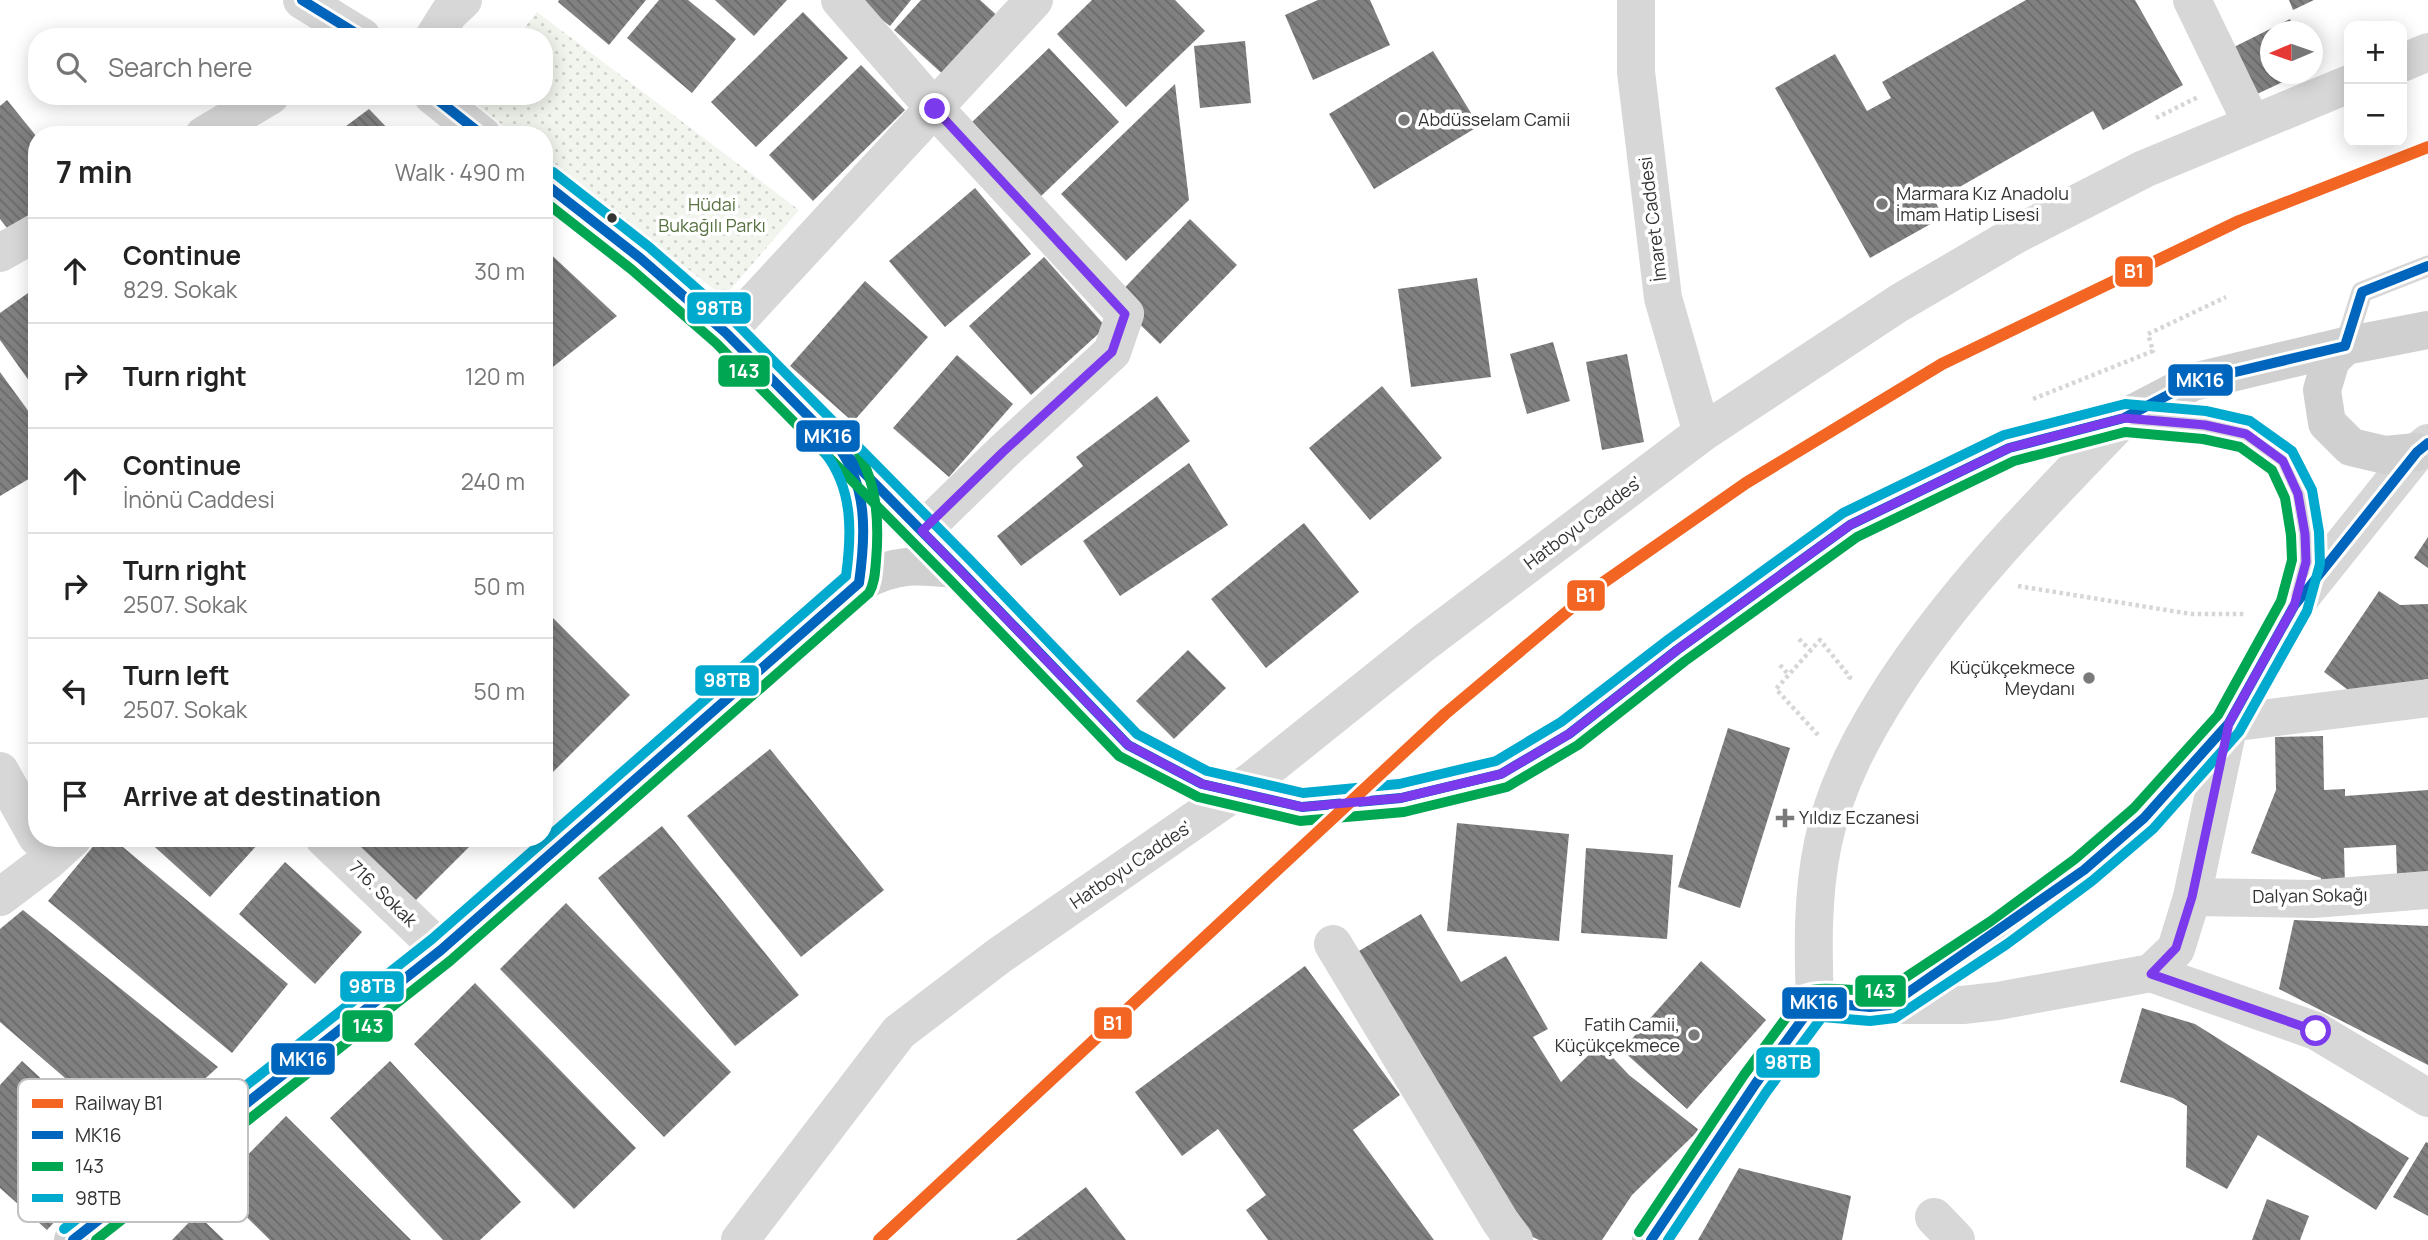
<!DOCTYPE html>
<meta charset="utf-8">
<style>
:root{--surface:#fff;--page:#f6f6f6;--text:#222;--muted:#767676;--line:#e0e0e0}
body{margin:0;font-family:Manrope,sans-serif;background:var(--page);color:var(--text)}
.controls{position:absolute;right:21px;top:21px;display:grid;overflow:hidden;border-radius:14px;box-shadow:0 4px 18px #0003}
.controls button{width:63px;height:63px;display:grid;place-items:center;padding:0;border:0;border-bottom:2px solid var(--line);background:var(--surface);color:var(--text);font:35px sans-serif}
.compass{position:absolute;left:2260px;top:21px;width:63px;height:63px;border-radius:50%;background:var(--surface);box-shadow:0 4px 18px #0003;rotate:268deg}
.stop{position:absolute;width:21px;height:21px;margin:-16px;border:5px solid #7c3aed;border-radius:50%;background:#fff}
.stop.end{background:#7c3aed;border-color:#fff;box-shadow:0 2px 7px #0008}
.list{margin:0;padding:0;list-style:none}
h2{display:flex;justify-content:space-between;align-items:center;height:91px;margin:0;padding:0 28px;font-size:30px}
h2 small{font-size:23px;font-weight:400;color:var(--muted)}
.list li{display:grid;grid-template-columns:46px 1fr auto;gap:21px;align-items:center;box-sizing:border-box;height:105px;padding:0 28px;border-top:2px solid var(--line)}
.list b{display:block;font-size:26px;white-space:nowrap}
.list p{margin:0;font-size:23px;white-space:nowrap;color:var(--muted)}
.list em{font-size:23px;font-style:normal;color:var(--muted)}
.icon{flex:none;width:38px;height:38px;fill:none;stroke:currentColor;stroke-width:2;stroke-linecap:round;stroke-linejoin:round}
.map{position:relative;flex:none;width:2428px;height:1240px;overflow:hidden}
.search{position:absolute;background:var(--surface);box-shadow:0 4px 18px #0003;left:28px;top:28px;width:525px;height:77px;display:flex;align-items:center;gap:18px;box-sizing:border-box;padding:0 24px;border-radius:28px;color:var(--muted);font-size:26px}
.panel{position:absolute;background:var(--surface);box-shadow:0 4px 18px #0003;left:28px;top:126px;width:525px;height:721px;border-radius:28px}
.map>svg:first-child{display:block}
.grass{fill:url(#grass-dots)}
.building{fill:url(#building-back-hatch)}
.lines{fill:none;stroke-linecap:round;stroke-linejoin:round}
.path{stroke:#d6d6d6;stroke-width:4.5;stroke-dasharray:3.5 3.5;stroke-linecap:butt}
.service{stroke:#d7d7d7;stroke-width:21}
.minor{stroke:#d7d7d7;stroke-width:38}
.tertiary{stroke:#d7d7d7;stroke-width:38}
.secondary{stroke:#d0d0d0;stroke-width:38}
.secondary-bridge{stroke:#d0d0d0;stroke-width:38}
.bus-1-casing{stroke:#fff;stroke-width:16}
.bus-2-casing{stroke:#fff;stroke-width:16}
.bus-3-casing{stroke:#fff;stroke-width:16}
.bus-1{stroke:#0065bd;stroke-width:10}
.bus-2{stroke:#00a651;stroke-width:10}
.bus-3{stroke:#00a9ce;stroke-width:10}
.rail-1-casing{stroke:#fff;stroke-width:18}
.rail-1{stroke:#f26522;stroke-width:12}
.route{stroke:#7c3aed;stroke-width:9}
.poi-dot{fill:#7a7a7a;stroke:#fff;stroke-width:2.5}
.bus-dot{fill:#333;stroke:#fff;stroke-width:2.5}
.labels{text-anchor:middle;stroke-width:7;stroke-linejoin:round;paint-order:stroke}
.poi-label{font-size:18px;fill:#333;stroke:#fff;text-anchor:start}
.park-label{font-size:18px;fill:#56703f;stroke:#fff}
.street-label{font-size:18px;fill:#333;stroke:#fff}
.key{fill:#fff;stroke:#c2c2c2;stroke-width:2}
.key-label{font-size:19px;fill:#333}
.line-badge{stroke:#fff;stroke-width:2.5}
.badge-label{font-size:19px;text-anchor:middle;font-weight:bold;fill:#fff}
</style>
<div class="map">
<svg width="2428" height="1240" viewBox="0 0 2428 1240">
<defs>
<pattern id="grass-dots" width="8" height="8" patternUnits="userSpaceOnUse" patternTransform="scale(1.75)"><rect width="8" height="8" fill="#f1f5ed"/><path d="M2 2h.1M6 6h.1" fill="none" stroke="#cfd2cc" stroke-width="1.8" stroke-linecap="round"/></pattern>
<pattern id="building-back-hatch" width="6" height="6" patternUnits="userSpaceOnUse" patternTransform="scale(1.75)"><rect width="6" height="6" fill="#818181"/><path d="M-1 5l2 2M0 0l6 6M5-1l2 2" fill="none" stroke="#6a6a6a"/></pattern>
</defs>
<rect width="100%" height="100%" fill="#fff"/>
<polygon class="grass" points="537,12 799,210 724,297 544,158 544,135 515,135 467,97 544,96 544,37 517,37"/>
<g class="building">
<polygon points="559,0 646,0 609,45 558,2"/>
<polygon points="659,0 688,0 736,39 692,93 627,38"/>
<polygon points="715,0 787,0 754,36"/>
<polygon points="857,0 911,0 890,26"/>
<polygon points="921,0 980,0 1001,19 947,78 894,30"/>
<polygon points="1092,0 1175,0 1205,31 1126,107 1057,34"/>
<polygon points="1318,0 1370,0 1390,45 1313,80 1285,15"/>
<polygon points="2026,0 2135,0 2183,85 2103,130 2093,111 1935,201 1943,217 1870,258 1775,88 1835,54 1867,111 1891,98 1882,82"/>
<polygon points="2289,0 2314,0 2293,10"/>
<polygon points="803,12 848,58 756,147 711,102"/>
<polygon points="2290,19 2296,32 2270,32 2270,74 2300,74 2255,95 2232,48"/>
<polygon points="1245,41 1251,103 1200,108 1194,46"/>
<polygon points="1049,48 1119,122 1040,197 970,124"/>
<polygon points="1433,51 1479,126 1374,189 1329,114"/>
<polygon points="861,65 905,110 813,201 769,155"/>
<polygon points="1175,84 1189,200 1126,261 1061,194"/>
<polygon points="7,100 37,137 37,212 11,233 0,219 0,106"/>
<polygon points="369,109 394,135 334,135"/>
<polygon points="975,188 1031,254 945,327 889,261"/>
<polygon points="1190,219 1237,265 1160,344 1114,299"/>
<polygon points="544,248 617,316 544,374"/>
<polygon points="1044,257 1106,327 1031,395 969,326"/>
<polygon points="1477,278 1491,377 1411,387 1398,289"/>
<polygon points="865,281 928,337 853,422 790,366"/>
<polygon points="35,288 37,291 37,392 0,340 0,313"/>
<polygon points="1553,342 1570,401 1527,414 1510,354"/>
<polygon points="1627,354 1644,442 1602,450 1586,362"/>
<polygon points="957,355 1013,404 949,477 893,428"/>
<polygon points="0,372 37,423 37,474 0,496"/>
<polygon points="1382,386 1442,458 1370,520 1309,448"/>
<polygon points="1157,396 1190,441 1021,566 997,536 1083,466 1076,457"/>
<polygon points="1189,463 1228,525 1120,596 1083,541"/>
<polygon points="1304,523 1359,592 1266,668 1211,599"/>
<polygon points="2428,537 2428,568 2414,558"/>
<polygon points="2379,591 2400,605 2428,604 2428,679 2355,695 2324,672"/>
<polygon points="544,609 630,695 544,781"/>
<polygon points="1188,650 1226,688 1174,739 1136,701"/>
<polygon points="1728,728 1790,748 1740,908 1678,887"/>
<polygon points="2323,736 2324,790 2345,789 2345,796 2428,790 2428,873 2397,874 2396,845 2344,848 2345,886 2321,887 2321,878 2251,853 2276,790 2275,737"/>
<polygon points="770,749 884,890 801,957 687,816"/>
<polygon points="1457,823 1569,834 1559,941 1447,931"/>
<polygon points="662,826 799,995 735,1046 598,878"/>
<polygon points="100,838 112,838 288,984 232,1053 48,901"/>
<polygon points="145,838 254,838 259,843 210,897"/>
<polygon points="350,838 478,838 413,903"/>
<polygon points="1586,848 1673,855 1667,939 1581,933"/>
<polygon points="285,862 362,932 315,984 239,914"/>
<polygon points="566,903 731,1072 664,1137 500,969"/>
<polygon points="23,910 218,1067 137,1140 0,1022 0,929"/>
<polygon points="1421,914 1461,982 1506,956 1548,1029 1533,1037 1561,1082 1600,1044 1629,1075 1699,1130 1632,1195 1602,1240 1539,1240 1512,1227 1354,954"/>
<polygon points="2294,920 2428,926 2428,1065 2279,989"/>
<polygon points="1701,961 1766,1020 1687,1109 1622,1050"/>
<polygon points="1305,966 1400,1095 1353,1130 1434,1240 1268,1240 1246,1210 1266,1195 1218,1129 1182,1156 1135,1092"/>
<polygon points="475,983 636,1148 574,1209 414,1044"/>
<polygon points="2142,1008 2195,1024 2409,1158 2376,1210 2258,1135 2227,1189 2186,1167 2187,1106 2173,1098 2120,1082"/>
<polygon points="22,1061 120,1151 47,1230 0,1188 0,1085"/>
<polygon points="390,1061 521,1202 480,1240 443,1240 330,1118"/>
<polygon points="286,1116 411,1240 270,1240 216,1187"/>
<polygon points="2426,1142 2428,1143 2428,1216 2393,1197"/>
<polygon points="1739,1168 1851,1196 1842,1240 1698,1240"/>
<polygon points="1086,1187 1126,1240 1016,1240"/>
<polygon points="2267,1199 2309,1216 2300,1240 2252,1240"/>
<polygon points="197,1214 224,1240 172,1240"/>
</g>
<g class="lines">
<g class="path">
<polyline points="2156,118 2198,97"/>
<polyline points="2033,399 2153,351 2148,334 2226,297"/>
<polyline points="2018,586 2191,614 2245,614"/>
<polyline points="1799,639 1810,650"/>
<polyline points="1780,665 1788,674"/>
<polyline points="1818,735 1776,689 1820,640 1850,677 1848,681"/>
</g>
<polyline class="service" points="2345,346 2362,292 2428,266"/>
<g class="minor">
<polyline points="840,0 935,109 1125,314 1112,352 1003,452 922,531"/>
<polyline points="2192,0 2252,124"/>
<polyline points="434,37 449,13 463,0"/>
<polyline points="204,135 270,96"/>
<polyline points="0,253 37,232"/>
<polyline points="726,333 1034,0"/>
<polyline points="2229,723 2428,698"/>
<polyline points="0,771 37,837"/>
<polyline points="324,838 441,950"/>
<polyline points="0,897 49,860 73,838"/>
<polyline points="2192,897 2313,899 2428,890"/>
<polyline points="1333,944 1500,1221 1514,1240"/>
<polyline points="2151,973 2316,1031 2428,1098"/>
<polyline points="1934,1217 1956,1240"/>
</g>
<g class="tertiary">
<polyline points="302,0 362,37"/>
<polyline points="1636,0 1636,72 1663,298 1702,433"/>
<polyline points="2402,63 2428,52"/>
<polyline points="433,96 482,135"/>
<polyline points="544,183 640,258 726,333 849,457"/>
<polyline points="2300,598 2417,452 2428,443"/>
<path d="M1890 1005 2040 902 2084 870 2144 818 2229 723 2294 606 2306 562 2305 534 2298 494 2283 461 2246 434 2205 425 2124 418C2042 503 1960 585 1895 684 1864 732 1835 785 1823 843 1812 895 1813 949 1815 1002L1870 1007 1890 1005H1963L1998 1001 2151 973 2176 949 2192 897 2229 723"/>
<polyline points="740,1240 899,1032 1000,955 1254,779 1425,642 1702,433 1899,303 2017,234 2144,169 2349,84"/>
</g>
<g class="secondary">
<polyline points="2345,346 2331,360 2322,390 2327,423 2351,447 2385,455 2417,452"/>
<polyline points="849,457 1128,745"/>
<path d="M849 458C864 500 865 539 859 583"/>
<polyline points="1569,734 1677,650 1850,525 2009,448 2124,418 2193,382 2345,346 2428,330"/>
<path d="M73 1240 441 950 859 583C897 562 920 565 960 570"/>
<polyline points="1651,1240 1756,1083 1815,1002"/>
</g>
<polyline class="secondary-bridge" points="1128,745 1202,784 1302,807 1401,798 1501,774 1569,734"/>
<defs>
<g id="bus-1">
<polyline points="302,0 362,37"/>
<polyline points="433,96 482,135"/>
<polyline points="544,183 640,258 726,333 960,570 1128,745 1202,784 1302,807 1401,798 1501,774 1569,734 1677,650 1850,525 2009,448 2124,418 2193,382 2345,346 2362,292 2428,266"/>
<path d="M73 1240 441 950 859 583C866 533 868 485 836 444"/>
<polyline points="1651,1240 1756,1083 1815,1002 1870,1007 1890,1005 2084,870 2144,818 2229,723 2294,606 2417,452 2428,443"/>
</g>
<g id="bus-2">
<path d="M544 201 631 269 716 343 950 580 1119 756 1198 797 1300 821 1404 812 1507 787 1578 745 1685 661 1857 537 2014 461 2125 432 2203 439 2240 447 2272 470 2285 498 2291 535 2292 560 2281 601 2218 715 2134 808 2075 859 1991 921 1885 991C1865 993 1819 984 1805 992L1744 1075 1639 1232"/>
<path d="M96 1240 450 961 869 593C875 583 875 571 876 561 880 515 876 473 847 435"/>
</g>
<g id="bus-3">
<polyline points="553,172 649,247 736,323 970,560 1137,734 1207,771 1303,793 1399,784 1496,761 1561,722 1669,639 1843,513 2004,435 2125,404 2206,411 2250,421 2292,451 2312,490 2319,532 2320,564 2307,611 2239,732 2153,829 2092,881 2007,944 1895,1018 1870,1021 1822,1017 1767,1091 1668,1240"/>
<path d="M64 1229 432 939 846 576C852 532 853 489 825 453"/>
</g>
</defs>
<use href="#bus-1" class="bus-1-casing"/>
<use href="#bus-2" class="bus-2-casing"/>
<use href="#bus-3" class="bus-3-casing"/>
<use href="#bus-1" class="bus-1"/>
<use href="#bus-2" class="bus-2"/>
<use href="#bus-3" class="bus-3"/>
<defs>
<polyline id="rail-1" points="879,1240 1445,714 1594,589 1746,483 1942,364 2239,221 2428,147"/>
</defs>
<use href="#rail-1" class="rail-1-casing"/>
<use href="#rail-1" class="rail-1"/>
</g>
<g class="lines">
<polyline class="route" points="935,109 1125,314 1112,352 1003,452 922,531 1128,745 1202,784 1302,807 1401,798 1501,774 1569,734 1677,650 1850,525 2009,448 2124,418 2205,425 2246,434 2283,461 2298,494 2305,534 2306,562 2294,606 2229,723 2192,897 2176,948 2151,974 2316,1031"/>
</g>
<g class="poi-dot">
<circle cx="1404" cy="120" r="7"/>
<circle cx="1882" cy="204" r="7"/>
<circle cx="2089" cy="678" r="7"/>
<path d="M1781.5 807.5h7v7h7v7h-7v7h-7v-7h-7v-7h7z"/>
<circle cx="1694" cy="1035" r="7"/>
</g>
<circle class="bus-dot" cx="612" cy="218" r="6"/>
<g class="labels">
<g class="poi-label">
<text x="1418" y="126">Abdüsselam Camii</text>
<text x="1896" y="200">Marmara Kız Anadolu<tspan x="1896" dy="21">İmam Hatip Lisesi</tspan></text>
<text x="2075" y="674" text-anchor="end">Küçükçekmece<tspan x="2075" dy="21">Meydanı</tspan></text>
<text x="1799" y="824">Yıldız Eczanesi</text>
<text x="1680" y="1031" text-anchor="end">Fatih Camii,<tspan x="1680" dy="21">Küçükçekmece</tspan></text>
</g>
<g class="park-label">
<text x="712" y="211">Hüdai<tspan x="712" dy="21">Bukağılı Parkı</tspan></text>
</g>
<g class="street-label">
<text transform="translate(1653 219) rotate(-97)" y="6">İmaret Caddesi</text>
<text transform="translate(1583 523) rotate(-37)" y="6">Hatboyu Caddes'</text>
<text transform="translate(1131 865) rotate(-34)" y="6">Hatboyu Caddes'</text>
<text transform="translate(383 894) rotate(44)" y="6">716. Sokak</text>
<text transform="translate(2310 896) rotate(-1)" y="6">Dalyan Sokağı</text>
</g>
</g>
<rect x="18" y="1079" width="230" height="143" rx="10" class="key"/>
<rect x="32" y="1099" width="31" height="9" fill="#f26522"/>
<rect x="32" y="1131" width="31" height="8" fill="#0065bd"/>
<rect x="32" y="1162" width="31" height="9" fill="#00a651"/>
<rect x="32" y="1194" width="31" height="8" fill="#00a9ce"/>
<g class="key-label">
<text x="75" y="1110">Railway B1</text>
<text x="75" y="1142">MK16</text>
<text x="75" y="1173">143</text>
<text x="75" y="1205">98TB</text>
</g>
<g class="line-badge">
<rect x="2114" y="255" width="40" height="33" rx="7" fill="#f26522"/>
<rect x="686" y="291" width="66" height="34" rx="7" fill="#00a9ce"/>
<rect x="717" y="354" width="54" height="34" rx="7" fill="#00a651"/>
<rect x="2167" y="363" width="67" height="34" rx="7" fill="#0065bd"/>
<rect x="795" y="419" width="66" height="34" rx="7" fill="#0065bd"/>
<rect x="1566" y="579" width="40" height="33" rx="7" fill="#f26522"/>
<rect x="694" y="664" width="66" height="33" rx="7" fill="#00a9ce"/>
<rect x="339" y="970" width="66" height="33" rx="7" fill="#00a9ce"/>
<rect x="1854" y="974" width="53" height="34" rx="7" fill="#00a651"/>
<rect x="1781" y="986" width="67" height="34" rx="7" fill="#0065bd"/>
<rect x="1093" y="1006" width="40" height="34" rx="7" fill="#f26522"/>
<rect x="341" y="1009" width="53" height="34" rx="7" fill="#00a651"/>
<rect x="270" y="1042" width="66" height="34" rx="7" fill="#0065bd"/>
<rect x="1755" y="1046" width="66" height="33" rx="7" fill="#00a9ce"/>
</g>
<g class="badge-label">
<text x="2134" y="278">B1</text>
<text x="719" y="315">98TB</text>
<text x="744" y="378">143</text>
<text x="2200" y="387">MK16</text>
<text x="828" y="443">MK16</text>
<text x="1586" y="602">B1</text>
<text x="727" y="687">98TB</text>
<text x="372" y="993">98TB</text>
<text x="1880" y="998">143</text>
<text x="1814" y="1009">MK16</text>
<text x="1113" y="1030">B1</text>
<text x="368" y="1033">143</text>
<text x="303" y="1066">MK16</text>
<text x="1788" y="1069">98TB</text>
</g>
</svg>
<div class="controls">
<button>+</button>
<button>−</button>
</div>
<svg class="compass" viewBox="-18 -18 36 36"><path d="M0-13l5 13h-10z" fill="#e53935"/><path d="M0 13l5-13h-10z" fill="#767676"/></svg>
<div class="stop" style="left:2316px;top:1031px"></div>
<div class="stop end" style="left:935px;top:109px"></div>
<div class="search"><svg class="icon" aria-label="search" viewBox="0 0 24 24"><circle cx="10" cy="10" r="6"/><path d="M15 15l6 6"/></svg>Search here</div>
<section class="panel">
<h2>7 min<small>Walk · 490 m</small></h2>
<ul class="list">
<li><svg class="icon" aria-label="ahead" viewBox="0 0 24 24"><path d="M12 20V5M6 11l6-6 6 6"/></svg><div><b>Continue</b><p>829. Sokak</p></div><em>30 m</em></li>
<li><svg class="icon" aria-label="right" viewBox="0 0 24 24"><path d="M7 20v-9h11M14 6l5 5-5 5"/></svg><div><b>Turn right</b></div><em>120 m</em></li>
<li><svg class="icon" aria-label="ahead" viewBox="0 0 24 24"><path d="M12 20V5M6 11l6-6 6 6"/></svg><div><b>Continue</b><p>İnönü Caddesi</p></div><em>240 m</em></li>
<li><svg class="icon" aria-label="right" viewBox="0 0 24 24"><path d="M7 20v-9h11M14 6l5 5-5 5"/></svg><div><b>Turn right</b><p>2507. Sokak</p></div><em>50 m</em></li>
<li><svg class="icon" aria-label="left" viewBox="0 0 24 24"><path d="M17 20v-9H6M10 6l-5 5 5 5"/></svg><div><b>Turn left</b><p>2507. Sokak</p></div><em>50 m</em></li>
<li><svg class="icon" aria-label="arrive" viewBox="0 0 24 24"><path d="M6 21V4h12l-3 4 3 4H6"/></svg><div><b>Arrive at destination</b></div></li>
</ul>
</section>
</div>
